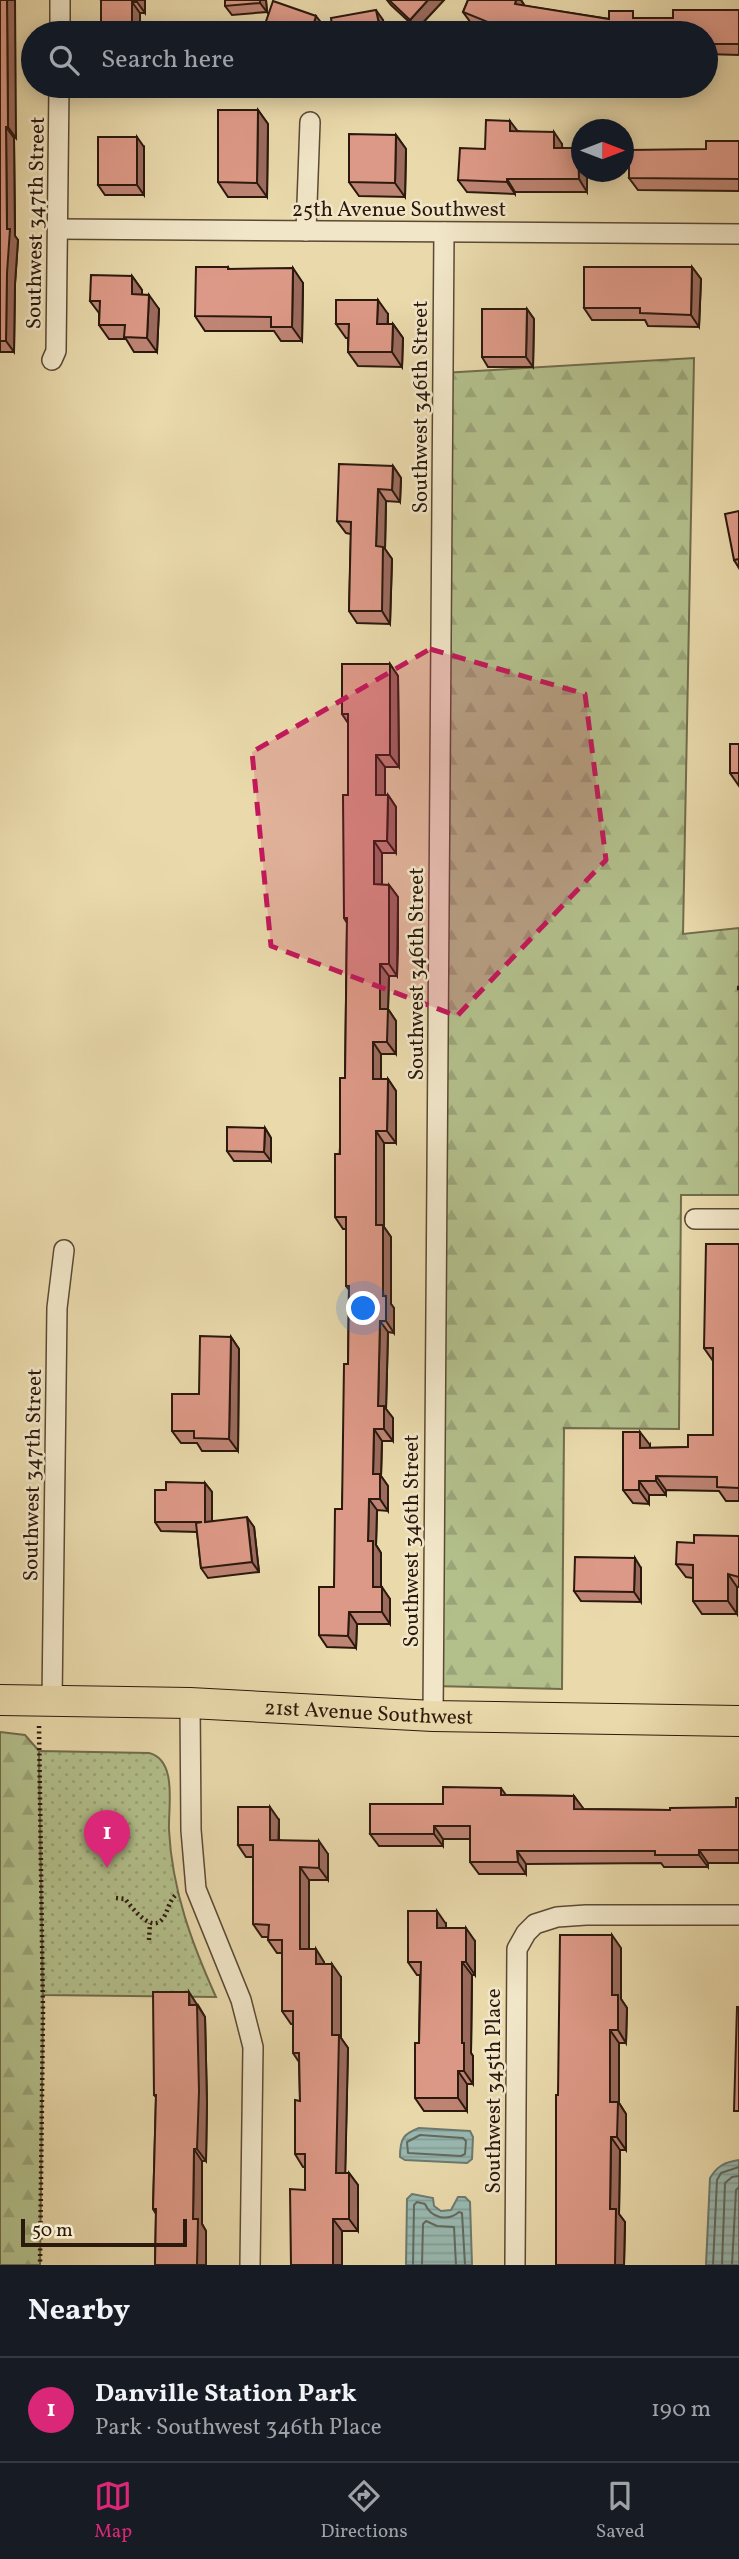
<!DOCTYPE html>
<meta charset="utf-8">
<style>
:root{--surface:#171b24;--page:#20242c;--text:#f1f3f6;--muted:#9ea1a6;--line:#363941;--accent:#db2777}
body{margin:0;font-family:Vollkorn,serif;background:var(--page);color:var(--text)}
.compass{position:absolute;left:571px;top:119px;width:63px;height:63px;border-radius:50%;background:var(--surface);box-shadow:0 4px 18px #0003;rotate:90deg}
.scale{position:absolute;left:21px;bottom:18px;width:166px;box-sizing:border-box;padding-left:7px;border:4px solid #2c190d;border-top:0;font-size:19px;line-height:24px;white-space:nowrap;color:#2c190d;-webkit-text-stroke:5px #f1e6c8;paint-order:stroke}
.you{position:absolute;left:364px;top:1309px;width:24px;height:24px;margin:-18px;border:5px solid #fff;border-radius:50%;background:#1a73e8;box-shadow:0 0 0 10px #1a73e833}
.badge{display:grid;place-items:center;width:46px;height:46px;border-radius:50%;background:var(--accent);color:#fff;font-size:23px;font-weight:700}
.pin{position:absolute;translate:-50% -58px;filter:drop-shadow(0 2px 4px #0008)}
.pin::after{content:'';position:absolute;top:37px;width:24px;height:21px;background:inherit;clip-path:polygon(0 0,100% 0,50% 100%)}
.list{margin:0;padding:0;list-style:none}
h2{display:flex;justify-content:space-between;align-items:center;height:91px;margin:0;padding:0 28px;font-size:30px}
h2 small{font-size:23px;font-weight:400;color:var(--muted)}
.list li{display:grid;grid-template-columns:46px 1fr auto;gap:21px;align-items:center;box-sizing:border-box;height:105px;padding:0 28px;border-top:2px solid var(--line)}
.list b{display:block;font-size:26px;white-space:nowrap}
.list p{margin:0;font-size:23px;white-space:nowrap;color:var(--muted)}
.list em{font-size:23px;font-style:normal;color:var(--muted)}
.icon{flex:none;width:38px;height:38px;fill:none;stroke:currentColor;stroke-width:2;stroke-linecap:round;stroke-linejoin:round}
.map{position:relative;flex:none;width:739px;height:2265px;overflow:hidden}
.search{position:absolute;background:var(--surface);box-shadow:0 4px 18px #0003;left:21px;right:21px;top:21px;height:77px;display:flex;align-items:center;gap:18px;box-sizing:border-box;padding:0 24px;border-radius:38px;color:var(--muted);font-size:26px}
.sheet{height:196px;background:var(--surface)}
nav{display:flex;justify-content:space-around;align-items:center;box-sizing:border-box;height:98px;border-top:2px solid var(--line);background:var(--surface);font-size:19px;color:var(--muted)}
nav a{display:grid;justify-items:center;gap:4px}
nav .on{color:var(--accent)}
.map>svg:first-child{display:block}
.forest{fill:url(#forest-firs);stroke:#706c4c;stroke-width:2}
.park{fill:url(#park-dots);stroke:#706c4c;stroke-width:2}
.water{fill:url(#water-rules);stroke:#6d796f;stroke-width:2}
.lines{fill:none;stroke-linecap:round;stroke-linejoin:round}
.shore{stroke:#62695f;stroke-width:2}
.minor-casing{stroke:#5b4934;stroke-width:22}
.primary-casing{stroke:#2c190d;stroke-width:32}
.path{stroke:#2c190d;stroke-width:4.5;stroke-dasharray:2 3.5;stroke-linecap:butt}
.minor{stroke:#f1e6c8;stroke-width:19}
.primary{stroke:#e9d9ab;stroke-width:30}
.wall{fill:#be8474;stroke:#2c190d;stroke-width:2}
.shaded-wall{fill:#9b6b5e;stroke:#2c190d;stroke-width:2}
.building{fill:#dd9987;stroke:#2c190d;stroke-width:2}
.marked{fill:#c2185b;fill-opacity:0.2;stroke:#c2185b;stroke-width:5;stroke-dasharray:14 9;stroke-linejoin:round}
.labels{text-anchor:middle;stroke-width:5;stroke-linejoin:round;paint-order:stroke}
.street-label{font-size:21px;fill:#2c190d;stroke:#f1e6c8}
</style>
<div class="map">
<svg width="739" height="2265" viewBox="0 0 739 2265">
<defs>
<pattern id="forest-firs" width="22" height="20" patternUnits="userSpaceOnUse" patternTransform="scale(1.75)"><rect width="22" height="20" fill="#b3c08c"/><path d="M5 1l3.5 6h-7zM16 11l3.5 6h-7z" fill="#9aa478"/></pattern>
<pattern id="park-dots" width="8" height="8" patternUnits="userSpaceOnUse" patternTransform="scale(1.75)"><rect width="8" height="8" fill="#b3c08c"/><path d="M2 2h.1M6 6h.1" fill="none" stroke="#9aa478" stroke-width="1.8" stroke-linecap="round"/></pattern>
<pattern id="water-rules" width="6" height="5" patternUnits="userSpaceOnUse" patternTransform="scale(1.75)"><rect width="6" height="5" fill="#99b9b1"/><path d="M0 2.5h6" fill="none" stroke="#849e97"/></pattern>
</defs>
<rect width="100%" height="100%" fill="#e9d9ab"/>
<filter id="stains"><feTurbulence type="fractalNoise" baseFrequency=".00286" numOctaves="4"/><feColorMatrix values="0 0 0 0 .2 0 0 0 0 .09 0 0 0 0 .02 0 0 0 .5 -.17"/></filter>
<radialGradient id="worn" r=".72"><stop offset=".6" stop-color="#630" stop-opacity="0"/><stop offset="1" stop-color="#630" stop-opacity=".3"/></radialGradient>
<g class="forest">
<polygon points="694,358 683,934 739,928 739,1195 681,1195 679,1429 564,1428 562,1689 433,1686 443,373"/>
<polygon points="0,1732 25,1735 39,1751 43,2012 40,2265 0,2265"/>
</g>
<path class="park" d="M39 1751 149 1753C178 1760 168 1808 169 1830 172 1890 192 1944 216 1997L43 1995Z"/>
<g class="water">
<path d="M419 2128 470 2131 473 2137 472 2159 467 2163 405 2160 400 2157C400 2139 403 2134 419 2128Z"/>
<path d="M739 2160V2265H706L710 2178C717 2166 725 2162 739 2160Z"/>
<polygon points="412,2194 433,2198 434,2206 441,2211 451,2210 458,2197 465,2197 470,2202 472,2265 406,2265 407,2199"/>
</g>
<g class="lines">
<g class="shore">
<polygon points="420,2135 463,2138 466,2141 465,2154 461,2156 408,2153 407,2142"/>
<path d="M413 2265 414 2205 417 2202 425 2204C431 2218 447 2222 459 2212L462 2213 465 2265"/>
<polyline points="422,2265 423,2224 426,2221 437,2226 454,2227 456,2265"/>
<polyline points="713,2265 717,2180 721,2173 739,2167"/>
<polyline points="722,2265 725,2183 732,2177 739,2176"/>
<polyline points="732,2265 736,2190 739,2187"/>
</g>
<defs>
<g id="minor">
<polyline points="60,33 60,0"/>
<polyline points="58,229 739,234"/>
<polyline points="306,231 310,122"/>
<polyline points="52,360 56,351 59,86"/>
<polyline points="695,1219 739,1219"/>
<polyline points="52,1701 57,1308 64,1250"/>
<polyline points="190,1703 191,1830 196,1889 241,2000 253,2047 250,2265"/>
<polyline points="433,1716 444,232"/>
<polyline points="515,2265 517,1949 526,1933 535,1924 557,1917 586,1915 739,1915"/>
</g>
<g id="primary">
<path id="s1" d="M0 1700 190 1703 433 1716 739 1721"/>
</g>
</defs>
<use href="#minor" class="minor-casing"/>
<use href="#primary" class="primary-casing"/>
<g class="path">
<polyline points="737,988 739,988"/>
<polyline points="39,1726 43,2012 40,2265"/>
<path d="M116 1898 125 1899C132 1907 152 1936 164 1917 169 1908 169 1900 178 1893"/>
<polyline points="149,1940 150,1923"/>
</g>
<use href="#minor" class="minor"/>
<use href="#primary" class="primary"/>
</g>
<g class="wall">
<polygon points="0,0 16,138 14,138 15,236 18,240 15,284 14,352 0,352"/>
<polygon points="101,0 145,0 145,13 140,13 140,33"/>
<polygon points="225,0 266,0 267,12 232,15 225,6"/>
<polygon points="387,0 444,0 417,29 391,5"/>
<polygon points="468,0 521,0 525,6 609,19 673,18 739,10 739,55 706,54 706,33 497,33 471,23 463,12"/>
<polygon points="106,86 140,86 140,91 110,91"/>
<polygon points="258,110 268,124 267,197 228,197 218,182"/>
<polygon points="518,131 562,144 562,148 578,148 582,152 582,172 587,172 587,192 515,192 515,194 467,192 458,180 485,149"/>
<polygon points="396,135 406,149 405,197 359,196 349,182"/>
<polygon points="739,141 739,191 638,190 629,178"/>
<polygon points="144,147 144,195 105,195 98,185"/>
<polygon points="228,267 229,269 303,283 302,341 281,341 274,331 205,331 195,316"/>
<polygon points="692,267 701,279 699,327 648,326 645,320 592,320 584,308"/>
<polygon points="132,276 142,290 142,294 159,309 157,352 134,352 126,339 109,339 99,325 99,313 90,301"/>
<polygon points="527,309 534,319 533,367 488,367 482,357"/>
<polygon points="388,314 388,324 393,324 403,338 402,367 358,366 348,352 348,338 346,338 336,324"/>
<polygon points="393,466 401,478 400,502 386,501 385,549 392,559 390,624 357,623 349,611 351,534 346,533 337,521"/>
<polygon points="739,511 739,568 734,560"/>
<polygon points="390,664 398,676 399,767 385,767 385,795 388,795 396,807 396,853 382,853 382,885 389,885 398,897 398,948 397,976 389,976 388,1009 396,1021 396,1054 381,1054 381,1079 388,1079 396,1091 396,1143 384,1143 384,1227 391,1237 391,1304 394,1308 394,1333 388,1332 386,1409 393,1418 393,1441 382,1441 381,1476 388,1486 388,1511 377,1510 376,1545 381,1553 381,1587 390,1599 390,1624 357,1624 356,1648 327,1647 319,1635 334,1587 342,1509 348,1364 349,1290 346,1286 346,1229 343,1229 335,1217 345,1078 347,923 344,918 348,795 348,723 342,714"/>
<polygon points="739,744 739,786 730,773"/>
<polygon points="265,1128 271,1138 271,1161 234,1161 227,1151"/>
<polygon points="739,1244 739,1501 726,1501 719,1491 666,1490 666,1495 649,1495 649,1504 633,1503 623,1490 650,1445 650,1448 688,1447 713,1435 713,1361 704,1348"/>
<polygon points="231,1337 239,1349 238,1451 202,1451 197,1443 181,1443 172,1431 199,1394"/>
<polygon points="205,1483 212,1492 212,1521 254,1527 259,1572 208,1578 201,1568 197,1532 161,1531 155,1522 166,1490"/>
<polygon points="739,1536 739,1587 737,1587 737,1614 702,1614 693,1601 693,1578 686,1577 676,1564 694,1543"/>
<polygon points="641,1568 641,1602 581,1601 574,1591"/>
<polygon points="501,1788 506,1795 574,1796 583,1809 670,1810 736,1807 739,1798 739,1863 708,1863 708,1867 664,1867 661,1863 526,1864 526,1874 479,1874 470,1862 470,1839 443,1839 443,1846 379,1846 370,1834 443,1804"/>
<polygon points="279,1820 279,1840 328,1854 328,1880 309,1880 309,1949 324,1962 324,1964 341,1977 341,2038 348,2048 345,2173 349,2173 358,2185 358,2231 342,2231 305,2190 305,2167 303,2167 295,2154 300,2101 299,2062 293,2053 293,2024 291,2024 282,2011 282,1953 277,1953 268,1940 269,1937 262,1937 253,1924 253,1857 246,1857 238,1845"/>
<polygon points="446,1924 446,1928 475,1941 475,1975 472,1975 471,2053 473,2056 473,2084 467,2084 467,2111 424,2111 415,2098 419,2043 420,1975 417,1975 408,1962"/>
<polygon points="621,1948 621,1999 627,2008 626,2043 619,2043 619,2103 626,2114 626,2150 620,2150 619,2214 625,2222 624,2265 556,2265 558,2095"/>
<polygon points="198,2005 205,2017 207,2103 206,2161 202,2161 202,2224 206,2231 206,2265 155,2265 156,2214 153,2209 156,2097 154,2095"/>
</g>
<g class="shaded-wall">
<polygon points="7,0 15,0 16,138 8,127"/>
<polygon points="137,0 145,0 145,13 137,2"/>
<polygon points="260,0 266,0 267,12 260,3"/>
<polygon points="428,0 444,0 417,29 410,20"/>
<polygon points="516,0 521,0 525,7 515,4"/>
<polygon points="132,2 140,13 140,33 132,33"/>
<polygon points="376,10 383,20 386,33 381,33"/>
<polygon points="316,16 323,25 321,33 311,33"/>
<polygon points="258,110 268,124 267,197 257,183"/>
<polygon points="510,121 519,133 510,131"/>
<polygon points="6,127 14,138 15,236 18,240 15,284 14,352 6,341 7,229"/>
<polygon points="554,132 562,144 563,160 554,148"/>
<polygon points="396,135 406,149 405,197 395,183"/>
<polygon points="137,137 144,147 144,195 137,185"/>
<polygon points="578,148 582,152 582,172 587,172 587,192 579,179"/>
<polygon points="507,179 515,192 515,194 507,182"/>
<polygon points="692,267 701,279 699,327 691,315"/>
<polygon points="293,268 303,283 302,341 292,327"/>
<polygon points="132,276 142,290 142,308 132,294"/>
<polygon points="149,295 159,309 157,352 147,338"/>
<polygon points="378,300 388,314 387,338 377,324"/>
<polygon points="527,309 534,319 533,367 526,357"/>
<polygon points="393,324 403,338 402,367 392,352"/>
<polygon points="393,466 401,478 400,502 392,490"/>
<polygon points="378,489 386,501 385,549 392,559 390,624 382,611 376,546"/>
<polygon points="390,664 398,676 399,767 390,755"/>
<polygon points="376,755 385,767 385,807 376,795"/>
<polygon points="388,795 396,807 396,853 387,841"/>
<polygon points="374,841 382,853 382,896 374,884"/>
<polygon points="389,885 398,897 397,976 389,964"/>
<polygon points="380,964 389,976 388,1009 396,1021 396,1054 387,1042 380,1009"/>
<polygon points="373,1042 381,1054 381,1091 373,1079"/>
<polygon points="388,1079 396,1091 396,1143 387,1131"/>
<polygon points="265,1128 271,1138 271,1161 264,1152"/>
<polygon points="376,1131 384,1143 384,1227 391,1237 391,1304 394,1308 394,1333 386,1321 376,1225"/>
<polygon points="380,1321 388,1332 386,1409 393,1418 393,1441 384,1429 378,1406"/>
<polygon points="231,1337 239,1349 238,1451 229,1439"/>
<polygon points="374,1429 382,1441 381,1476 388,1486 388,1511 380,1499 373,1474"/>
<polygon points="640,1432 650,1445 649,1462 640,1448"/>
<polygon points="656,1476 666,1490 666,1495 656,1481"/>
<polygon points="639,1481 649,1495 649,1504 639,1490"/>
<polygon points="205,1483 212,1492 212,1531 205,1522"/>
<polygon points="369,1499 377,1510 376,1545 381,1553 381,1599 373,1587 368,1541"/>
<polygon points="247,1517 254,1527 259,1572 252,1562"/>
<polygon points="635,1558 641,1568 641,1602 634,1592"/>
<polygon points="728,1574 737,1587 737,1614 728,1601"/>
<polygon points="382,1587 390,1599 390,1624 382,1612"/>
<polygon points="349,1612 357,1624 356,1648 348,1636"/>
<polygon points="574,1796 583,1808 582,1822 574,1809"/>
<polygon points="270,1807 279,1820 278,1853 270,1840"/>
<polygon points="434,1826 443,1839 443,1846 434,1834"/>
<polygon points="319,1841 328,1854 328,1880 319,1868"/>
<polygon points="699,1850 708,1863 708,1867 699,1855"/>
<polygon points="517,1851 526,1864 526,1874 518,1862"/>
<polygon points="300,1867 309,1880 309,1962 300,1949"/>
<polygon points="437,1911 446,1924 446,1941 437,1928"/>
<polygon points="466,1928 475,1941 475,1975 466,1962"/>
<polygon points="612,1935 621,1948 621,1999 627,2008 626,2043 618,2030 612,1995"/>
<polygon points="316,1949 324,1962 324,1977 316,1964"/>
<polygon points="462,1962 472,1975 471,2053 473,2056 473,2084 464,2071 462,2043"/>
<polygon points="332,1964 341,1977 341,2038 348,2048 345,2185 336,2173 332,2035"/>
<polygon points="189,1992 205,2017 207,2103 206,2161 197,2149"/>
<polygon points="610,2030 619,2043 619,2103 626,2114 626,2150 617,2137 610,2102"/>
<polygon points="458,2071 467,2084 467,2111 458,2098"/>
<polygon points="611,2137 620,2150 619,2214 625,2222 624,2265 615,2265 610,2209"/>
<polygon points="194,2149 202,2161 202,2224 206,2231 206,2265 197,2265 193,2219"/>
<polygon points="349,2173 358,2185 358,2231 349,2219"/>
<polygon points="333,2219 342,2231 342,2265 333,2265"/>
</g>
<g class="building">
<polygon points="0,0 7,0 8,127 6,127 7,229 10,229 7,273 6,341 0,341"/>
<polygon points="101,0 137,0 137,2 132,2 132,33 101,33"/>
<polygon points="225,0 260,0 260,3 225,6"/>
<polygon points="389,0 428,0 410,20"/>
<polygon points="468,0 516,0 515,4 609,19 609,11 633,11 633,18 673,18 673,10 739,10 739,44 706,44 706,33 619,33 587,32 586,33 515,33 463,12"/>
<polygon points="273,1 316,16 311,33 262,33"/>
<polygon points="376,10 381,33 333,33 331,18"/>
<polygon points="218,110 258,110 257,183 218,182"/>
<polygon points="486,120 510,121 510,131 554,132 554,148 578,148 579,179 507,179 507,182 458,180 460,148 485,149"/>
<polygon points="349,134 396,135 395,183 349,182"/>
<rect x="98" y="137" width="39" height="48"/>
<polygon points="706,141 739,141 739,179 629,178 629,150 706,149"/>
<polygon points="196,267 228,267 228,269 293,268 292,327 271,327 271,317 195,316"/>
<polygon points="584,267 692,267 691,315 640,313 640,308 584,308"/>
<polygon points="91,275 132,276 132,294 149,295 147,338 124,337 125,325 99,325 100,301 90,301"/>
<polygon points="336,300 378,300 377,324 393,324 392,352 348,352 349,324 336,324"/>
<polygon points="482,309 527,309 526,357 482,357"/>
<polygon points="339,464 393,466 392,490 378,489 376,546 383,547 382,611 349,611 351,522 337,521"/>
<polygon points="739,511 739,559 734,560 725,514"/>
<polygon points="342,664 390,664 390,755 376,755 376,795 388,795 387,841 374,841 374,884 389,885 389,964 380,964 380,1009 388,1009 387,1042 373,1042 373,1079 388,1079 387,1131 376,1131 376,1225 383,1225 383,1296 386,1296 386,1321 380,1321 378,1406 384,1406 384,1429 374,1429 373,1474 380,1474 380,1499 369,1499 368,1541 373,1541 373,1587 382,1587 382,1612 349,1612 348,1636 319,1635 319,1587 334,1587 335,1509 342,1509 344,1364 348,1364 349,1286 346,1286 346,1217 335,1217 335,1154 340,1154 340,1078 345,1078 347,918 344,918 343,795 348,795 348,714 342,714"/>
<rect x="730" y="744" width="9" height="29"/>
<polygon points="227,1127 265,1128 264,1152 227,1151"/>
<polygon points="706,1244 739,1244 739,1488 717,1487 717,1477 656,1476 656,1481 639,1481 639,1490 623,1490 623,1432 640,1432 640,1448 688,1447 688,1435 713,1435 713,1348 704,1348"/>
<polygon points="200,1336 231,1337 229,1439 194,1438 194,1431 172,1431 172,1394 199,1394"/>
<polygon points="166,1482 205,1483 205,1522 247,1517 252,1562 201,1568 196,1523 202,1522 155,1522 155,1490 166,1490"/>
<polygon points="694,1535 739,1536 739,1577 728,1574 728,1601 693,1601 693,1565 676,1564 677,1542 694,1543"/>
<polygon points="575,1557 635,1558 634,1592 574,1591"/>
<polygon points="443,1787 501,1788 501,1795 574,1796 574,1809 670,1810 670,1808 736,1807 736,1798 739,1798 739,1850 699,1850 699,1855 655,1855 655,1851 517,1851 518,1862 470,1862 470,1826 434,1826 434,1834 370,1834 370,1804 443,1804"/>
<polygon points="238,1807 270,1807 270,1840 319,1841 319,1868 300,1867 300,1949 316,1949 316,1964 332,1964 332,2035 339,2035 336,2173 349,2173 349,2219 333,2219 333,2265 291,2265 290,2189 305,2190 305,2154 295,2154 295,2100 300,2101 299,2053 293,2053 293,2011 282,2011 282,1940 268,1940 269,1925 253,1924 253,1845 238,1845"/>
<polygon points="408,1911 437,1911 437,1928 466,1928 466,1962 462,1962 462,2043 464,2043 464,2071 458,2071 458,2098 415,2098 415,2043 419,2043 421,1962 408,1962"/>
<polygon points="560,1935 612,1935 612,1995 618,1995 618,2030 610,2030 610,2102 618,2102 617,2137 611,2137 610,2209 616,2209 615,2265 556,2265 556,2095 558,2095"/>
<polygon points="153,1992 189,1992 189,2005 197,2005 199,2091 197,2149 194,2149 193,2219 198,2219 197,2265 155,2265 156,2209 153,2209 156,2095 154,2095"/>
<polygon points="737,2007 739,2007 739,2111 734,2111"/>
</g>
<path class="marked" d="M430 649 585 694 606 860 457 1016 271 946 252 752Z"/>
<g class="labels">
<g class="street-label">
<text x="399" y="216">25th Avenue Southwest</text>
<text transform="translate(35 223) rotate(-89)" y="7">Southwest 347th Street</text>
<text transform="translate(420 407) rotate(-90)" y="7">Southwest 346th Street</text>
<text transform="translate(416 974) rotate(-90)" y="7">Southwest 346th Street</text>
<text transform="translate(32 1475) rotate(-89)" y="7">Southwest 347th Street</text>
<text transform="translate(411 1541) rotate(-90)" y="7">Southwest 346th Street</text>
<text dy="7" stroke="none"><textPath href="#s1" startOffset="369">21st Avenue Southwest</textPath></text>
<text transform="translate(493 2091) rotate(-90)" y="7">Southwest 345th Place</text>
</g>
</g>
<rect width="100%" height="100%" filter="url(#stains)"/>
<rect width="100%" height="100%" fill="url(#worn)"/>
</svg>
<svg class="compass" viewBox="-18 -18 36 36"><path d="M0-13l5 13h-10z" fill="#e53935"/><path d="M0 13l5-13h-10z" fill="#9ea1a6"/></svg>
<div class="scale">50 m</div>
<div class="you"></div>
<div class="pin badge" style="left:107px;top:1868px">1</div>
<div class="search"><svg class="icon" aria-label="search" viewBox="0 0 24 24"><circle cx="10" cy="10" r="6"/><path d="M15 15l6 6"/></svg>Search here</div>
</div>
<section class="sheet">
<h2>Nearby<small></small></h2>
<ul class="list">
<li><span class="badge">1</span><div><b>Danville Station Park</b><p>Park · Southwest 346th Place</p></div><em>190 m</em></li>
</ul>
</section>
<nav>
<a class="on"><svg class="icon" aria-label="map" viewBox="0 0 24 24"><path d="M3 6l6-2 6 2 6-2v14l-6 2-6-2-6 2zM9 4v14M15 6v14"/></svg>Map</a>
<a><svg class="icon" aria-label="directions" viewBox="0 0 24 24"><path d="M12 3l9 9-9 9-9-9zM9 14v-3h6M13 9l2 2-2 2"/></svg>Directions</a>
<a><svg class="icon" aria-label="saved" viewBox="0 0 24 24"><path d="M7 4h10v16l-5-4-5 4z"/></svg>Saved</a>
</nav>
